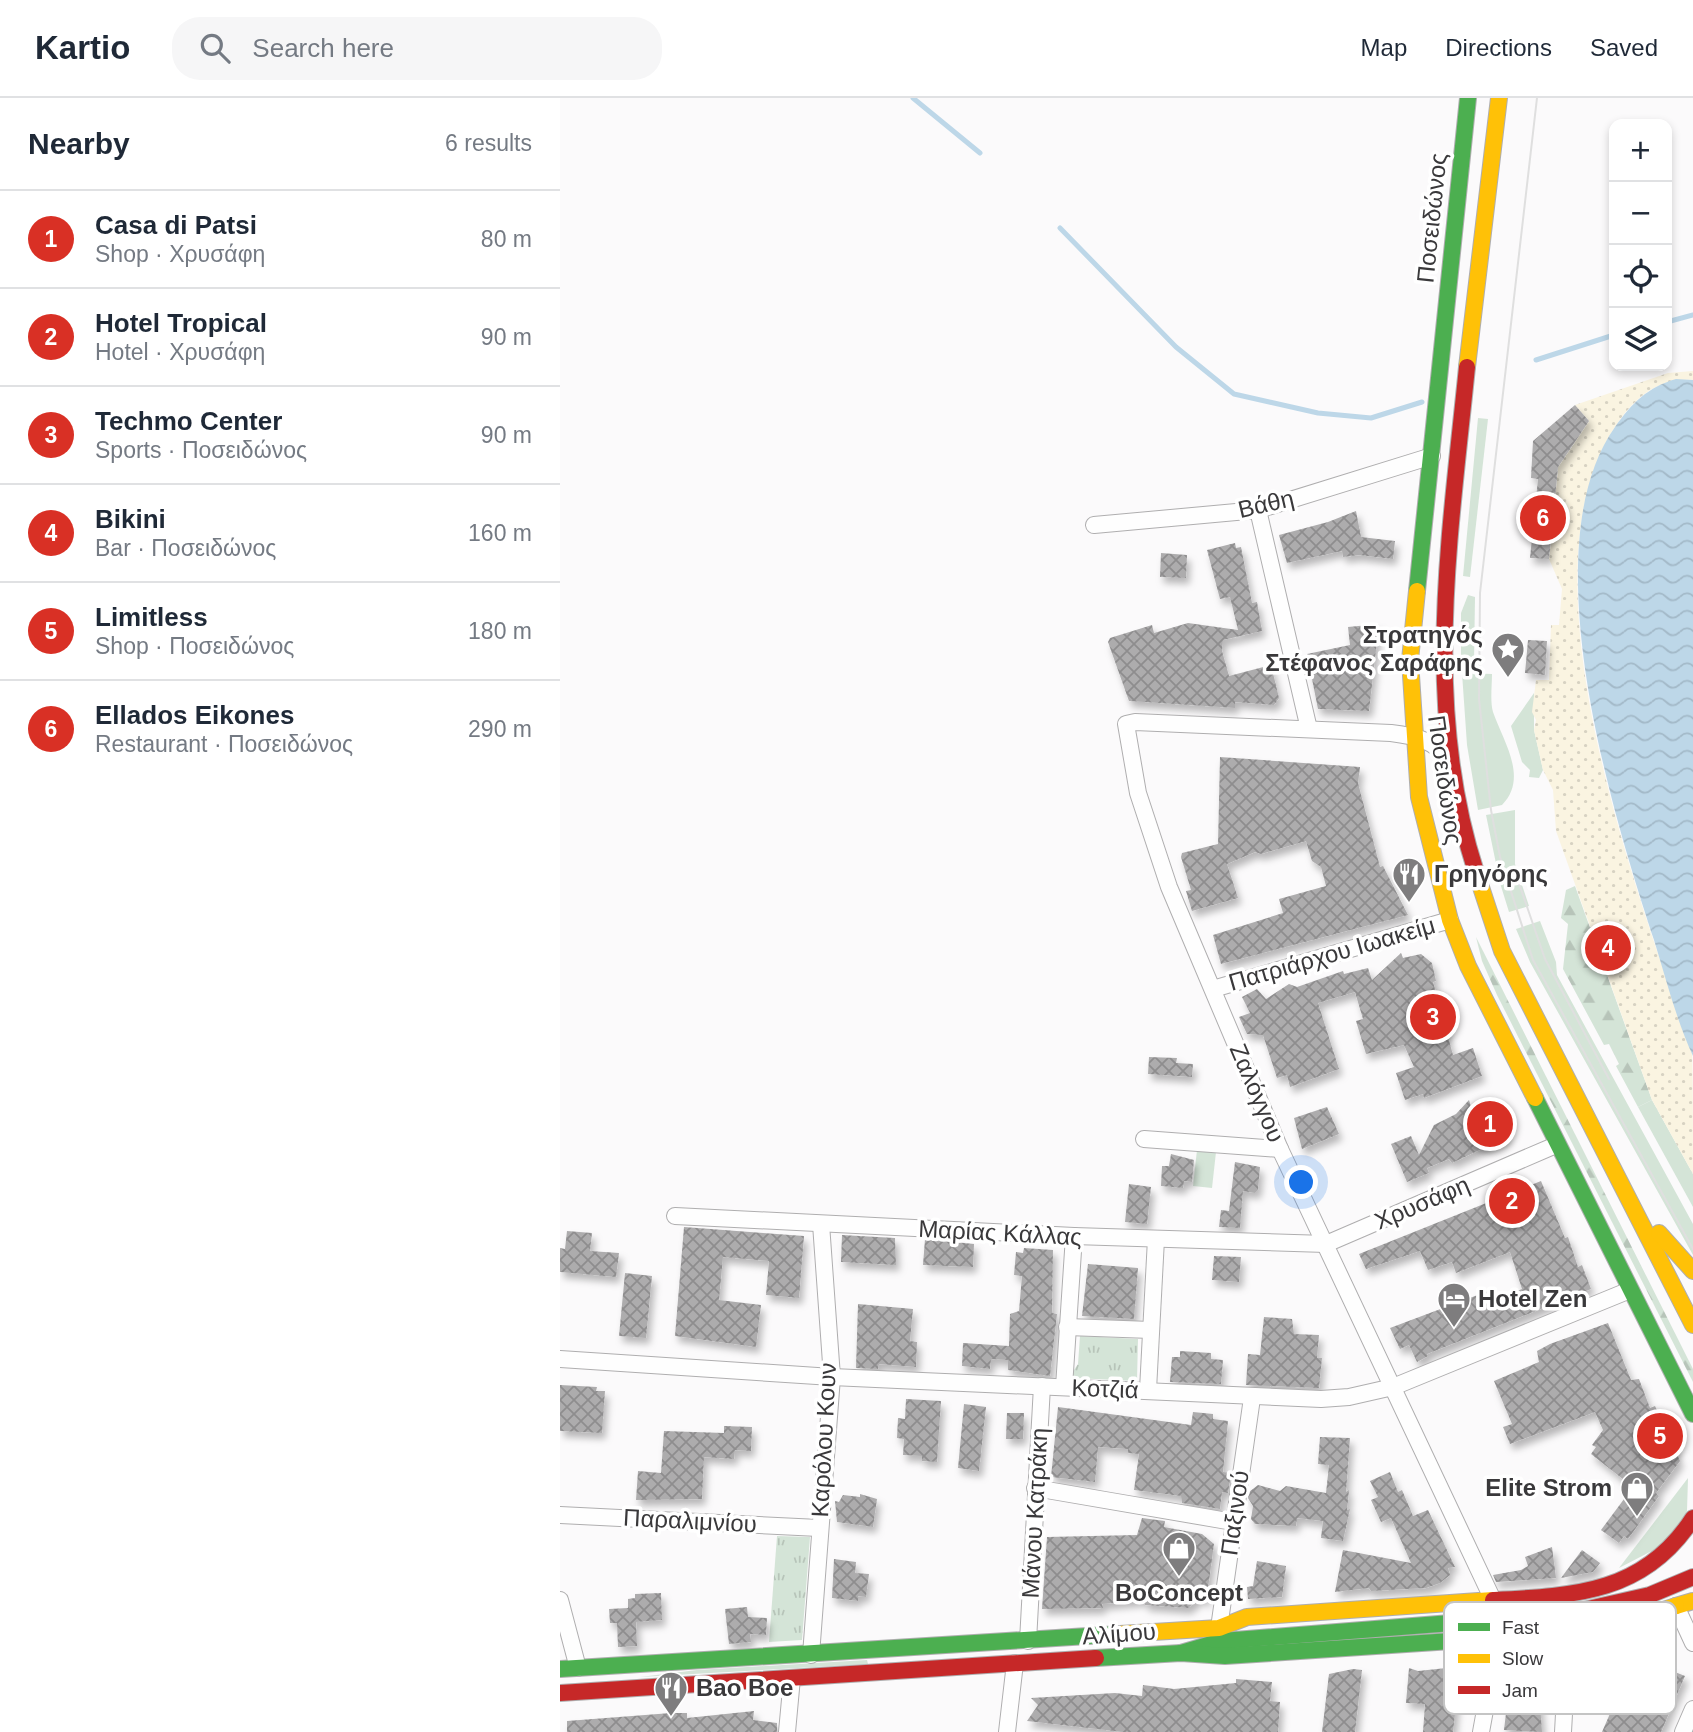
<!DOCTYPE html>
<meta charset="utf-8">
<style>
:root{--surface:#fff;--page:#f6f6f7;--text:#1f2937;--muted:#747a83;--line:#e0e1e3;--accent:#d93025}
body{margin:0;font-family:Helvetica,sans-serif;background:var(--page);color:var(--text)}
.controls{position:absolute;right:21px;top:21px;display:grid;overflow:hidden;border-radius:14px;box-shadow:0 4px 10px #0003}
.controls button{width:63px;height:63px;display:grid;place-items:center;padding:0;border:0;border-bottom:2px solid var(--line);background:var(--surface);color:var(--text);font:35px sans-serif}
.you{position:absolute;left:742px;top:1085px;width:24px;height:24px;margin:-18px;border:5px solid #fff;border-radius:50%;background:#1a73e8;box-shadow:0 0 0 10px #1a73e833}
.badge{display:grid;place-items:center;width:46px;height:46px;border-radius:50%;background:var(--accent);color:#fff;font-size:23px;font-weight:700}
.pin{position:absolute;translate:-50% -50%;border:4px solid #fff;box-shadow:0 2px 7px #0006}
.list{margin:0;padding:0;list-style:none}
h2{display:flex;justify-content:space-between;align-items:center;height:91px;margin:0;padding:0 28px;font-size:30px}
h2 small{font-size:23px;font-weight:400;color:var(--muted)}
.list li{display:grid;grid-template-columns:46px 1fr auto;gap:21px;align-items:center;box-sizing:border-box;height:98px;padding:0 28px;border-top:2px solid var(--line)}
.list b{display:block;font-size:26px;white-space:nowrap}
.list p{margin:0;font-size:23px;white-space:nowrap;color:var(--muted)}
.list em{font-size:23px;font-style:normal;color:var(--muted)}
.icon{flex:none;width:38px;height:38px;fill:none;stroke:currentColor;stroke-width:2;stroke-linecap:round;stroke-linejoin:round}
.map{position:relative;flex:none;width:1133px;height:1634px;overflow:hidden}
header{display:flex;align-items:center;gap:42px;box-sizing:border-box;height:98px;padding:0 35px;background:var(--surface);border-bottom:2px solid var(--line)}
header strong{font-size:33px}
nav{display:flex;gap:38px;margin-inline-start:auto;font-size:24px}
.search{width:490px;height:63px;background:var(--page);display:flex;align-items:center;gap:18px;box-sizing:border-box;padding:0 24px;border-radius:28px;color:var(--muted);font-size:26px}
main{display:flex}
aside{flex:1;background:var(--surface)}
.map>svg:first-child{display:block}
.grass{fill:#d4e4d7}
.forest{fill:url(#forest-firs)}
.sand{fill:url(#sand-dots)}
.park{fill:url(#park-tufts)}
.water{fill:url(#water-waves)}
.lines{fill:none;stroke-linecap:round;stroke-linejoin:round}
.stream{stroke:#bdd7e8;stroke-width:5}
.building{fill:url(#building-cross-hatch);filter:url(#shadow)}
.street-casing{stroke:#afaeaf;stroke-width:18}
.fast-casing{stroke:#afaeaf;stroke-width:18}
.slow-casing{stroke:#afaeaf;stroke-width:18}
.jam-casing{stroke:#afaeaf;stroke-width:18}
.street{stroke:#fefefe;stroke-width:16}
.fast{stroke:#4caf50;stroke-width:16}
.slow{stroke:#ffc107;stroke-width:16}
.jam{stroke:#c62828;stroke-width:16}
.tram{stroke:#dfdfdf;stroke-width:2}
.labels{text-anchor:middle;stroke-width:7;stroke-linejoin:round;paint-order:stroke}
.street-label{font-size:24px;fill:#3a393b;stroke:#fff}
.poi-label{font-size:24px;font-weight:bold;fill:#3a393b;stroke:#fff;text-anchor:start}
.key{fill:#fff;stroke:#c4c4c4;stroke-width:2}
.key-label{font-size:19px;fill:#3a393b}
</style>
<header>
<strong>Kartio</strong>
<div class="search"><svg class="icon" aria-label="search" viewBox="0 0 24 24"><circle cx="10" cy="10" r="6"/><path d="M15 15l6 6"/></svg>Search here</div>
<nav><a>Map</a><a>Directions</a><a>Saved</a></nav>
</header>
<main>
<aside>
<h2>Nearby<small>6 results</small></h2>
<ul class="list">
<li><span class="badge">1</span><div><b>Casa di Patsi</b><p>Shop · Χρυσάφη</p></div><em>80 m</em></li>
<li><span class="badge">2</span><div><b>Hotel Tropical</b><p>Hotel · Χρυσάφη</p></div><em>90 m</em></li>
<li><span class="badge">3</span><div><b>Techmo Center</b><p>Sports · Ποσειδώνος</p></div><em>90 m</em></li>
<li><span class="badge">4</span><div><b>Bikini</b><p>Bar · Ποσειδώνος</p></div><em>160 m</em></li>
<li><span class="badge">5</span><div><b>Limitless</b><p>Shop · Ποσειδώνος</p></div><em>180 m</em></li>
<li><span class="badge">6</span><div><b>Ellados Eikones</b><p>Restaurant · Ποσειδώνος</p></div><em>290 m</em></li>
</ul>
</aside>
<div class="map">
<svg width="1133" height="1634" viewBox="0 0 1133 1634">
<defs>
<pattern id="forest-firs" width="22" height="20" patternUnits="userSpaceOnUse" patternTransform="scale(1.75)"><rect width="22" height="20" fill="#d4e4d7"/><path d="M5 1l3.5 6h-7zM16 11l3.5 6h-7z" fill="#b7c4b9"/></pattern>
<pattern id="sand-dots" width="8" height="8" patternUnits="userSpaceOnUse" patternTransform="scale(1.75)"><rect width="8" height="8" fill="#faf4e1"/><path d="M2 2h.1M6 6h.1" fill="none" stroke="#d7d2c2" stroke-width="1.8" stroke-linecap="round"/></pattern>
<pattern id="park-tufts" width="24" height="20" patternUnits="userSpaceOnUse" patternTransform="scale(1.75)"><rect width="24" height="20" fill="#d4e4d7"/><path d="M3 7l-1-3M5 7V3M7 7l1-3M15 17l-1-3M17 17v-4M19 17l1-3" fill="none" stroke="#b7c4b9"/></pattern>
<pattern id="water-waves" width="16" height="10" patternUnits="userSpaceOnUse" patternTransform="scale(1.75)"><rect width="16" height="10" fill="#bdd7e8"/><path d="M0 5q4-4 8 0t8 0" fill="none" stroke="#a3b9c8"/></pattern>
<pattern id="building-cross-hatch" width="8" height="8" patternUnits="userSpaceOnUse" patternTransform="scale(1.75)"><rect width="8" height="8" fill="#adacad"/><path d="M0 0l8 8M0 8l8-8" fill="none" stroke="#8e8d8e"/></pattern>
<filter id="shadow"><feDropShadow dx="3.5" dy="6" stdDeviation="3.5" flood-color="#0004"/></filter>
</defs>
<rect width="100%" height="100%" fill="#fbfafb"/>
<g class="grass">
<polygon points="918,320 928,321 910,479 903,478"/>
<polygon points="908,497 915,499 914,564 901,565 901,515"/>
<path d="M902 575 932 576C932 587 930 604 933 614 943 643 969 680 942 707L918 712 907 647Z"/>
<polygon points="974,595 974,632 983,672 979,680 969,679 970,672 962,664 951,628"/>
<polygon points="955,712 955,766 969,808 949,814 940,785 926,717"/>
<polygon points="980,823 996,864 997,877 1133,1126 1133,1157 970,864 956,831"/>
<polygon points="1092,1002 1133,1076 1133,1109 1078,1009"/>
<polygon points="637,1052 656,1054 652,1090 633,1088"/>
<polygon points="1128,1380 1127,1413 1111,1443 1059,1470"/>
<polygon points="307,1562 308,1566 80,1579 137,1572"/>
</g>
<g class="forest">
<polygon points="1015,788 1092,1002 1078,1009 1056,968 1059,966 1049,946 1044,947 1003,871 1008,826 1001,820 1006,792"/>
<polygon points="916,839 1133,1271 1133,1284 937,897 922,863"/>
</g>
<path class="sand" d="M1133 273V282C1100 280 1078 297 1059 323 952 473 1079 797 1132 955 1133 975 1133 1051 1133 1076L1092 1002 996 733 993 692 983 672 974 632 976 622 972 614 976 582H989L991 527H999L1002 491 989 461 998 369 1029 323 1015 307 1108 275Z"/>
<g class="park">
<polygon points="520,1238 578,1241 577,1283 514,1280 512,1275 518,1266"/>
<polygon points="217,1438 250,1439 242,1542 209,1544"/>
</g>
<path class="water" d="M1116 281 1133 282V958C1116 921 1106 881 1094 842 1052 714 970 449 1055 329 1072 305 1088 289 1116 281Z"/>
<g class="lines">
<g class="stream">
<polyline points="353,0 420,55"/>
<polyline points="500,130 616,249 674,296 758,315 811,320 862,304"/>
<polyline points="1107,224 1133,217"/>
<polyline points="976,262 1054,237"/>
</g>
</g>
<g class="building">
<polygon points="1015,307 1029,323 998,369 989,461 970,460 978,381 971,380 973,343"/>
<polygon points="796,413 801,439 835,443 833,461 799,457 783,459 782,453 727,465 719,437 768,424"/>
<polygon points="675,445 676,450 681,449 692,505 697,504 702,533 663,542 662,553 669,578 711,567 719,600 714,607 675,604 675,610 569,603 548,544 550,540 592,527 594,535 628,525 678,532 670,499 660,501 647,452"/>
<polygon points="601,455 627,457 626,480 600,479"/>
<polygon points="819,526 809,613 758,611 747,556 790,547 788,529"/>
<polygon points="968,542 987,543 985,577 965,575"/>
<polygon points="660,659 800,669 798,685 820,769 823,768 848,817 661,866 653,837 723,815 719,801 766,788 761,769 752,763 746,743 701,756 695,754 667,766 678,800 632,813 626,793 631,792 621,759 622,755 658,746"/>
<polygon points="1047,824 1064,869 1046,876 1029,830"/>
<polygon points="841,855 843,860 861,856 872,865 876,883 873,884 893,957 913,950 922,978 864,1000 863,996 845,1002 836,975 854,969 844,947 806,956 796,923 803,921 795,894 758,905 779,971 730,989 727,977 717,980 703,937 687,936 679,919 690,915 682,899 697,891 706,901 729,886 737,889 783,873 784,876 808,870 812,882"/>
<polygon points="589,959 617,960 616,965 633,966 632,979 588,976"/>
<polygon points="930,1001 941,1004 936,1014 947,1039 892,1065 889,1061 867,1070 869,1075 847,1084 831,1046 851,1038 859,1057 874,1027 896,1016 909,1002 911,1009"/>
<polygon points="767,1009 779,1036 742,1051 734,1020"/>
<polygon points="611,1056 634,1062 632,1084 624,1083 623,1090 601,1088 602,1068 609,1068"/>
<polygon points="675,1064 700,1069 698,1092 695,1095 683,1093 680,1130 659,1129 661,1112 669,1113"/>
<polygon points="981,1083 1005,1140 1008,1139 1018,1169 1022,1167 1031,1191 867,1256 868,1258 857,1264 849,1247 840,1251 830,1230 931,1192 935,1202 962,1191 950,1154 896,1175 892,1164 868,1172 860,1153 806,1171 799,1156"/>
<polygon points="569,1086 591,1089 587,1126 565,1124"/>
<polygon points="124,1129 244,1138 239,1200 206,1197 209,1163 163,1159 159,1202 201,1207 196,1249 115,1238"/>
<polygon points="7,1133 32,1135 30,1153 59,1155 56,1179 0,1174 0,1150 5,1151"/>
<polygon points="282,1137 335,1140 336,1167 281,1164"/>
<polygon points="365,1141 414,1146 413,1169 363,1167"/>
<polygon points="464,1150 493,1152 492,1215 497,1216 490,1278 448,1272 448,1262 431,1261 430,1271 402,1268 403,1245 449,1248 450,1216 459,1213 462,1178 454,1177 456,1154 463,1155"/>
<polygon points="654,1158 681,1159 679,1184 652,1182"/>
<polygon points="528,1166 578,1170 574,1221 522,1218"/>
<polygon points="65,1175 92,1178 86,1240 59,1238"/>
<polygon points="298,1206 353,1211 350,1243 357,1244 356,1269 319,1266 318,1271 296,1270"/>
<polygon points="704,1219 732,1221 734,1236 759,1237 757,1260 762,1260 759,1290 686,1287 688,1256 700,1257"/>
<polygon points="1048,1225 1071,1282 1079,1281 1090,1310 1095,1308 1120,1363 1096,1395 1099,1398 1068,1441 1064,1438 1059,1445 1041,1432 1073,1389 1031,1356 1036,1349 1032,1347 1043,1332 1035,1314 950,1346 943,1329 952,1326 934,1283 979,1264 977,1253 990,1246"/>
<polygon points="620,1253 651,1255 651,1261 663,1262 661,1286 610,1284 612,1259 620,1259"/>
<polygon points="0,1287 37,1289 36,1293 45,1293 42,1335 0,1333"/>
<polygon points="346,1301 381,1303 377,1364 362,1363 362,1358 343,1357 344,1341 337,1340 338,1320 345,1321"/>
<polygon points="404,1306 426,1309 419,1373 398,1370"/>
<polygon points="498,1309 631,1327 633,1314 653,1316 653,1321 668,1323 663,1374 671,1375 668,1395 662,1394 660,1411 622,1405 621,1398 574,1392 579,1356 568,1355 568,1351 538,1349 535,1384 491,1379"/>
<polygon points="447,1315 464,1315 463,1341 446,1341"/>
<polygon points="164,1328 192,1329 191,1353 175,1352 174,1361 144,1359 142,1401 76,1402 78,1373 101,1375 104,1333 164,1335"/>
<polygon points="760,1339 790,1340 786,1394 789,1392 787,1412 790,1411 783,1443 761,1440 763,1423 737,1420 736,1428 695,1426 691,1421 693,1408 688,1400 689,1394 698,1387 720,1393 726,1388 766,1395 769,1367 758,1366"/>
<polygon points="830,1374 838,1394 842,1392 853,1418 868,1412 895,1469 888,1470 890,1477 880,1485 866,1490 811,1493 809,1490 775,1494 783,1452 851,1465 831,1420 821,1424 811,1402 818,1399 810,1383"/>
<polygon points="300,1396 317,1401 313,1429 277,1424 275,1403 279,1404 283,1397 300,1399"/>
<polygon points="582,1420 605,1423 604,1429 642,1436 654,1446 646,1505 641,1499 628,1510 585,1507 585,1502 542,1506 543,1510 482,1511 487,1439 577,1437"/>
<polygon points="992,1449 996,1480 936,1484 933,1477 961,1472 968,1468 965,1459"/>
<polygon points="1022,1452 1040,1465 1033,1474 1001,1480"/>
<polygon points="274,1461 296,1464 295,1475 309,1476 306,1499 298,1498 298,1503 272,1500"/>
<polygon points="697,1463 726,1468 722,1499 688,1501 687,1489 693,1488"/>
<polygon points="101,1495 102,1522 76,1524 77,1548 58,1549 57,1525 50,1525 49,1511 68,1510 68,1501 75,1500 75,1496"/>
<polygon points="187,1509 188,1519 207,1520 206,1537 190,1536 191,1544 169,1546 165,1511"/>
<polygon points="1063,1555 1093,1572 1095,1566 1125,1578 1101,1634 1042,1634 1052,1611 1046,1608 1060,1577 1052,1573"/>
<polygon points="981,1561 993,1562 997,1569 987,1595 979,1592 982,1634 944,1632 948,1598 946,1597 953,1570 963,1564"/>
<polygon points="896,1569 906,1586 905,1598 897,1598 893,1634 863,1634 865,1606 846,1605 849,1570 858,1573"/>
<polygon points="793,1571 802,1572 795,1634 762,1634 769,1576"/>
<polygon points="676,1581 712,1584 710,1603 720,1604 718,1634 563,1634 467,1623 478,1607 471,1600 555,1595 582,1598 583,1587 614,1591 676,1585"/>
<polygon points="194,1613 193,1622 217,1625 217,1634 7,1634 7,1623 111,1615 127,1615 127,1620"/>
</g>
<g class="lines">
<defs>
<g id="street">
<polyline points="698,412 749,631"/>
<polyline points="534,427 698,412 872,358"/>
<path d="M889 664C876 642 855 638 831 635L575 624 566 626 578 695 609 789 720 1051 933 1502"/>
<polyline points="653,891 890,822"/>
<polyline points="584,1041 720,1051"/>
<polyline points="115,1118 514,1138 766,1146 996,1047"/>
<polyline points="507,1229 591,1232"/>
<polyline points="0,1261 272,1279 761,1301 789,1299 833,1289 1070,1192"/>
<polyline points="504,1289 514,1138"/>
<polyline points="588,1292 596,1141"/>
<polyline points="475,1390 673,1424"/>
<polyline points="0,1417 259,1430"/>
<polyline points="0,1502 18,1570"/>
<polyline points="1116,1508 1133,1545"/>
<polyline points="659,1530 692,1300"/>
<polyline points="468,1543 482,1288"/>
<polyline points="251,1557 272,1279 261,1126"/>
<polyline points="227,1634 232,1580"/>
<polyline points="447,1634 455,1565"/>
<polyline points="921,1634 938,1541"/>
<polyline points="1003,1634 1005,1598 1039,1532"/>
<polyline points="1123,1634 1133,1611"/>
</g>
<g id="fast">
<polyline points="857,493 908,0"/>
<polyline points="975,1000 1133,1316"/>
<polyline points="621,1555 662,1543 1006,1516"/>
<polyline points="536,1560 621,1555 665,1558 922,1541"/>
<polyline points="0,1571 560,1536"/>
</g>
<g id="slow">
<polyline points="907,269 939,0"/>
<polyline points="857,493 850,562 859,699 890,822 908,868 975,1000"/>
<polyline points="916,774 942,853 1133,1227"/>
<polyline points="1099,1135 1133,1173"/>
<polyline points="1116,1508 1133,1503"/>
<polyline points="560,1536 659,1530 687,1519 933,1502"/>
<polyline points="922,1541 1039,1532 1116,1508"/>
</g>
<g id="jam">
<path d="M907 269C890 439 862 608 916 774"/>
<path d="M933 1502C1015 1498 1085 1495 1133 1420"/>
<polyline points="1006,1516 1090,1497 1133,1479"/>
<polyline points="0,1595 536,1560"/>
</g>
</defs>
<use href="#street" class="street-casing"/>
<use href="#fast" class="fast-casing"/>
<use href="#slow" class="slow-casing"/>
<use href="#jam" class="jam-casing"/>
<use href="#street" class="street"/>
<use href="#fast" class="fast"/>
<use href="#slow" class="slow"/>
<use href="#jam" class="jam"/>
<g class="tram">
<polyline points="977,0 920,495 919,601 931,712 940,759 973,862 1133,1151"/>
<polyline points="954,771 985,861 1049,981"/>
</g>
</g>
<defs>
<symbol id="sight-pin" viewBox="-11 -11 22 30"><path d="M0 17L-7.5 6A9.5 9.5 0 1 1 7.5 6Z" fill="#7e7d7e" stroke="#fff"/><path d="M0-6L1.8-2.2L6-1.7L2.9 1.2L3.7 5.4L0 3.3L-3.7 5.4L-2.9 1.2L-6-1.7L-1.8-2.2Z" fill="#fff"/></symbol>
<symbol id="restaurant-pin" viewBox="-11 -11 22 30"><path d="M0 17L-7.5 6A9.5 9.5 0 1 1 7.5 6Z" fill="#7e7d7e" stroke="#fff"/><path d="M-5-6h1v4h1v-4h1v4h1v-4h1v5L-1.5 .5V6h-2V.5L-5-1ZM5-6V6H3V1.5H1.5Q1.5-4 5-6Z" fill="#fff"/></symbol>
<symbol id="hotel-pin" viewBox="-11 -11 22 30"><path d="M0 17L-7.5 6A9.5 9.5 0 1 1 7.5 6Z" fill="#7e7d7e" stroke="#fff"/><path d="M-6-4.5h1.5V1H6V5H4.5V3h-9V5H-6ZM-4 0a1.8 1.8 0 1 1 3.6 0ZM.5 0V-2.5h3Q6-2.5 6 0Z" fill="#fff"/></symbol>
<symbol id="shop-pin" viewBox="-11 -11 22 30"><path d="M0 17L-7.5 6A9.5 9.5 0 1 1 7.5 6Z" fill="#7e7d7e" stroke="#fff"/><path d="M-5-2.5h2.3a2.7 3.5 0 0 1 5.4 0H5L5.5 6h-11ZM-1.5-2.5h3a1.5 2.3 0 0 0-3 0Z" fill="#fff"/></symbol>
</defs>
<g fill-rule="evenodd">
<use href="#sight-pin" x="929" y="532" width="38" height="52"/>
<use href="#restaurant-pin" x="830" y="757" width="38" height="52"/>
<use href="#hotel-pin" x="875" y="1182" width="38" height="52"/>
<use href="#shop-pin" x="1058" y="1371" width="38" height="52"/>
<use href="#shop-pin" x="600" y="1431" width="38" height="52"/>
<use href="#restaurant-pin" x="92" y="1571" width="38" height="52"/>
</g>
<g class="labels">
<g class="street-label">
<text transform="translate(872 120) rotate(-84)" y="8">Ποσειδώνος</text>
<text transform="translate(706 406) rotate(-13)" y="8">Βάθη</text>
<text transform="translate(885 682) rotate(82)" y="8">Ποσειδώνος</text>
<text transform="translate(772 856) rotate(-16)" y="8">Πατριάρχου Ιωακείμ</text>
<text transform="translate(697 995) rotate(67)" y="8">Ζαλόγγου</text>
<text transform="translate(862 1105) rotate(-23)" y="8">Χρυσάφη</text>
<text transform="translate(440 1135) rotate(3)" y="8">Μαρίας Κάλλας</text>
<text transform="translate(545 1291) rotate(2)" y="8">Κοτζιά</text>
<text transform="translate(264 1342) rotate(-87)" y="8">Καρόλου Κουν</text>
<text transform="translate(475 1415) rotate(-87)" y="8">Μάνου Κατράκη</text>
<text transform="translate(675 1415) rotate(-82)" y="8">Παξινού</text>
<text transform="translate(130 1423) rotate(3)" y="8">Παραλιμνίου</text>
<text transform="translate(559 1536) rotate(-4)" y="8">Αλίμου</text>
</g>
<g class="poi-label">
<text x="923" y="545" text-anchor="end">Στρατηγός<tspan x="923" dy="28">Στέφανος Σαράφης</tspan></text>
<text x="874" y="784">Γρηγόρης</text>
<text x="918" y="1209">Hotel Zen</text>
<text x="1052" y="1398" text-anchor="end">Elite Strom</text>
<text x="619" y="1503" text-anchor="middle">BoConcept</text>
<text x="136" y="1598">Bao Boe</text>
</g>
</g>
<rect x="884" y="1504" width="232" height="112" rx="10" class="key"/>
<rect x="898" y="1525" width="32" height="8" fill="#4caf50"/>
<rect x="898" y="1556" width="32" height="9" fill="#ffc107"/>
<rect x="898" y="1588" width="32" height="8" fill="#c62828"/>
<g class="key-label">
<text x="942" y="1536">Fast</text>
<text x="942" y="1567">Slow</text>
<text x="942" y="1599">Jam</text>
</g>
</svg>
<div class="controls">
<button>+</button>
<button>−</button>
<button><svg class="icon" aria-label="locate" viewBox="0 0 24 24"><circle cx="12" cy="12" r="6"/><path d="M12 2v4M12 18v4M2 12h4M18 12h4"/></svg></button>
<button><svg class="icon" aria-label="layers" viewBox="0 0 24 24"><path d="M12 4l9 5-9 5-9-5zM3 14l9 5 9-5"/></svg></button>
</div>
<div class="you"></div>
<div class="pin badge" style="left:930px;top:1026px">1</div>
<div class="pin badge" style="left:952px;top:1103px">2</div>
<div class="pin badge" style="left:873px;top:919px">3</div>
<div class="pin badge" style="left:1048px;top:850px">4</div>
<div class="pin badge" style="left:1100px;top:1338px">5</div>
<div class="pin badge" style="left:983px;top:420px">6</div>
</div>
</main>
